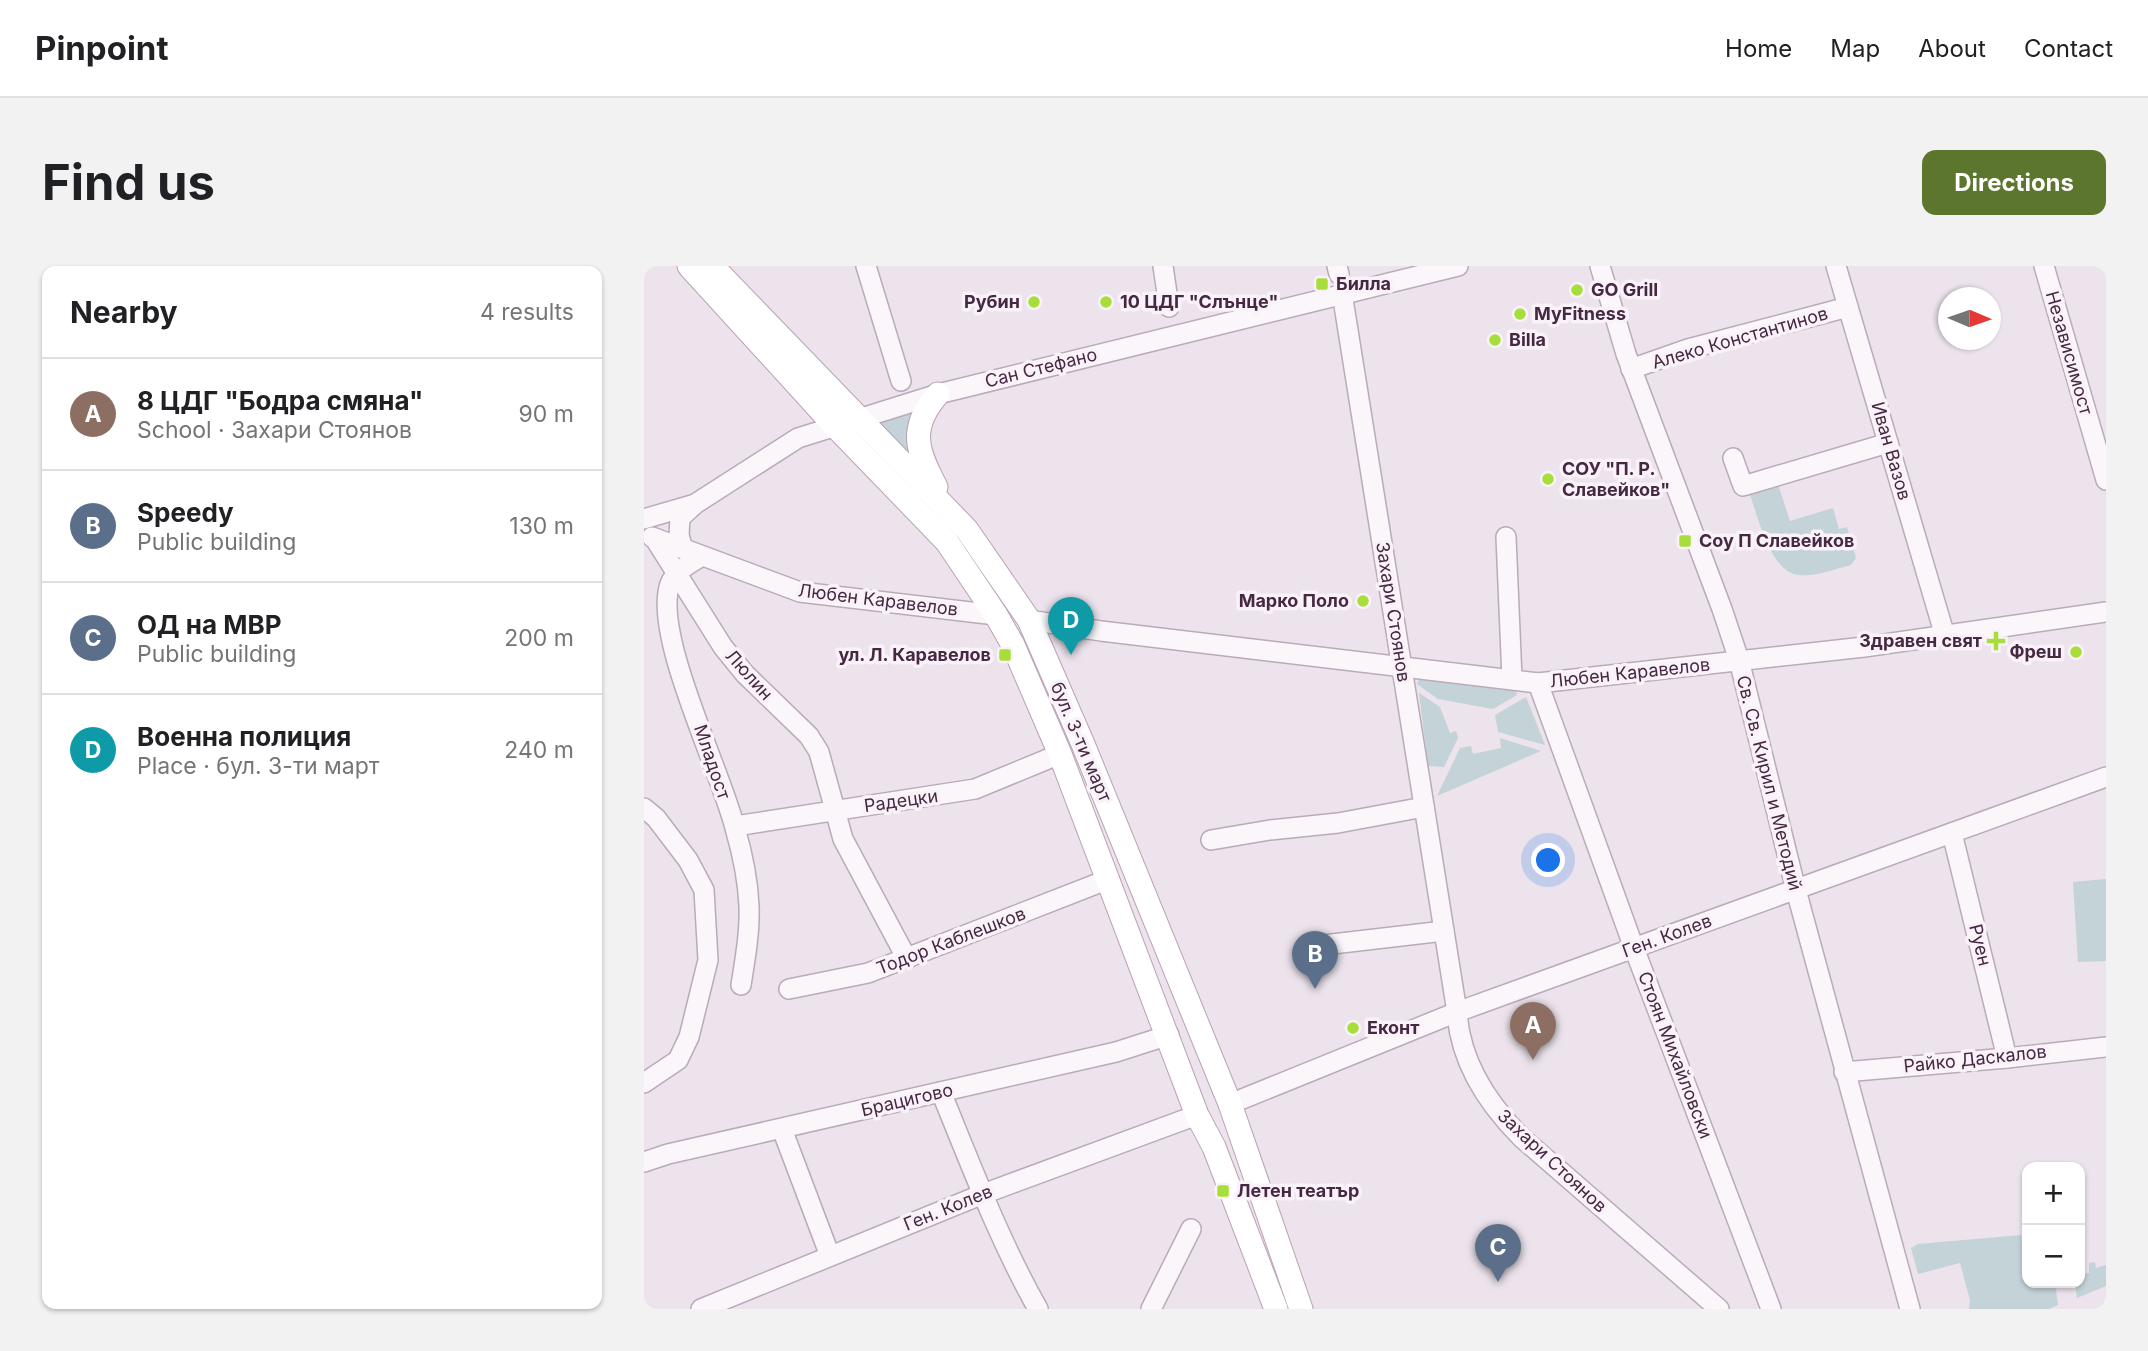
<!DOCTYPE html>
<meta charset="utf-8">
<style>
:root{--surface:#fff;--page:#f2f2f2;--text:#202124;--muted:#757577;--line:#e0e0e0;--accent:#5d762e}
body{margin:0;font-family:Inter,sans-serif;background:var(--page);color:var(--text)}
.controls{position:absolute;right:21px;bottom:21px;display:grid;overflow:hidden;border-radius:14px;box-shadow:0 2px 5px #0004}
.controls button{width:63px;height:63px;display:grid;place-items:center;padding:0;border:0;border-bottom:2px solid var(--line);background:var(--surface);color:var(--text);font:35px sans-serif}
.compass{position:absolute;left:1294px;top:21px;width:63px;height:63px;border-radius:50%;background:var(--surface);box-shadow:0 2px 5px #0004;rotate:92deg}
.you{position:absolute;left:905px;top:595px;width:24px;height:24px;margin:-18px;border:5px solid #fff;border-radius:50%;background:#1a73e8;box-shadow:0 0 0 10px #1a73e833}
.badge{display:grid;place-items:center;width:46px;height:46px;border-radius:50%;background:var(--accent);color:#fff;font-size:23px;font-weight:700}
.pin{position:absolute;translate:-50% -58px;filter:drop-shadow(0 2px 4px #0008)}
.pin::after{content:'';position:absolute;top:37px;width:24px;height:21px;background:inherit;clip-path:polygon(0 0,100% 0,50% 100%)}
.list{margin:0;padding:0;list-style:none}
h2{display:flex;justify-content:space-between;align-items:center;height:91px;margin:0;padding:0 28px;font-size:30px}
h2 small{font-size:23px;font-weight:400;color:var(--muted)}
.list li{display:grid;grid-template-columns:46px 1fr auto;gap:21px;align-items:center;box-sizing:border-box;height:112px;padding:0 28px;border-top:2px solid var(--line)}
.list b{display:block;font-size:26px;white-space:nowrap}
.list p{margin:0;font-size:23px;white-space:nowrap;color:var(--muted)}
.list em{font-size:23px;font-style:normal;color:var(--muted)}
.map{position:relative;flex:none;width:1462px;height:1043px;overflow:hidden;border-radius:14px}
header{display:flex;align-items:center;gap:42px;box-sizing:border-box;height:98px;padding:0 35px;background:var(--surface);border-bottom:2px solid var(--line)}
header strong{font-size:33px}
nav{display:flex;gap:38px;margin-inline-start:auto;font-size:24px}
.intro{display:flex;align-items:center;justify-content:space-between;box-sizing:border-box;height:168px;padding:0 42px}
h1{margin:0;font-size:49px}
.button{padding:18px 32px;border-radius:14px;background:var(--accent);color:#fff;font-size:24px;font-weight:700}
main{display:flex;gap:42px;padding:0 42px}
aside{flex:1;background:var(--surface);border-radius:14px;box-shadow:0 2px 5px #0004}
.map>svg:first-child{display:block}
.green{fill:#c3d3d7}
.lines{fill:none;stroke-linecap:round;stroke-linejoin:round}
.minor-casing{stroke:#baabb9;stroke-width:22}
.major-casing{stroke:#baa1b7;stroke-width:25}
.minor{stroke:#faf6f9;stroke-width:19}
.major{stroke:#fff;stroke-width:23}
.poi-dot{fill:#a7de3b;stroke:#f9f3f9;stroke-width:2.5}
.labels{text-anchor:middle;stroke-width:7;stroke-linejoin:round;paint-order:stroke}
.poi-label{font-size:18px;font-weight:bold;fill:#472843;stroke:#f9f3f9;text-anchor:start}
.street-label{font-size:18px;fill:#472843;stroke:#f9f3f9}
</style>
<header>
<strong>Pinpoint</strong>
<nav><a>Home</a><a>Map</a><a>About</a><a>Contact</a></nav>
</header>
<div class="intro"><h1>Find us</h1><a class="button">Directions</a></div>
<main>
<aside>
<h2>Nearby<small>4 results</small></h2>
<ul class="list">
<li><span class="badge" style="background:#8d6e63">A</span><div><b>8 ЦДГ &quot;Бодра смяна&quot;</b><p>School · Захари Стоянов</p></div><em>90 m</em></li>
<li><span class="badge" style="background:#5c6f8a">B</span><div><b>Speedy</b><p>Public building</p></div><em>130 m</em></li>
<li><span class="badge" style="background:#5c6f8a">C</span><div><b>ОД на МВР</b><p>Public building</p></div><em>200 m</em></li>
<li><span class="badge" style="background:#0f9aa8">D</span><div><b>Военна полиция</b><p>Place · бул. 3-ти март</p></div><em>240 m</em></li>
</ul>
</aside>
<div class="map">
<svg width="1462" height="1043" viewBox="0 0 1462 1043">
<rect width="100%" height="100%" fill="#ece3ec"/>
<g class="green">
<polygon points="272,146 265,177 266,195 232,157"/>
<path d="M1133 215 1146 255 1189 242 1195 263 1203 261 1212 292 1207 299C1191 303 1171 311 1154 309 1125 305 1113 247 1104 223Z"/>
<polygon points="775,413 872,425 873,429 849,443 794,433 773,418"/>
<polygon points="775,427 796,441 806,467 812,465 814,472 800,501 784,500"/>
<polygon points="882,431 901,479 854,466 851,449"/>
<polygon points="856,472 897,485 793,530 816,482 827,480 829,488 857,482"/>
<polygon points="1462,613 1462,695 1434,696 1429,616"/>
<polygon points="1377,969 1382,1017 1411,1017 1414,1039 1405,1043 1325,1043 1326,1034 1316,997 1274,1008 1267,982 1274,978"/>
<polygon points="1451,996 1452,1002 1462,999 1462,1020 1433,1032 1431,1017 1436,1017 1436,1008 1445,1007 1445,997"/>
</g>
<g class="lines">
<defs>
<g id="minor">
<polyline points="222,0 257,115"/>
<polyline points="519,0 525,41"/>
<polyline points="693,0 695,8"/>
<polyline points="956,0 982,88 1078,343 1095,394 1152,624 1266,1043"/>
<polyline points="1192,0 1301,370"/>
<polyline points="1400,0 1462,214"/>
<path d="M698 27 813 746C816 796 843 837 878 872L1075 1043"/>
<polyline points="987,103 1044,83 1204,41"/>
<polyline points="1089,192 1099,220 1244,177"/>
<polyline points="0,253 51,238 154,172 294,128 814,0"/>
<polyline points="8,271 156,326 352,349"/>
<polyline points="862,271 868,413"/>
<polyline points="11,273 79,381 101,408 165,470 175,486 199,573 263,693"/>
<polyline points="39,283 35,269 36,252 50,239"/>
<path d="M58 290C47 297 31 305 26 318 8 368 77 505 91 562 98 586 104 615 105 640 106 666 101 694 97 719"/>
<polyline points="385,354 457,365 894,417 1220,381 1462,346"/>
<polyline points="894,417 990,682 1127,1043"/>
<polyline points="0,542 12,552 44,594 60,624 64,694 45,771 34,794 0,817"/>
<polyline points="91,560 331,523 416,488"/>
<polyline points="1308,567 1363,792"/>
<polyline points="567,574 626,564 694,557 780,541"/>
<polyline points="671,680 800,665"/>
<polyline points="145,723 224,707 465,613"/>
<polyline points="1200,806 1363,792 1462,781"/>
<path d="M297 826C327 899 355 974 394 1043"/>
<polyline points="586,838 813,746 1462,511"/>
<polyline points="138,863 186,990"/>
<polyline points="0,896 24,888 472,786 525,769"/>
<polyline points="57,1043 339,928 553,849"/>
<polyline points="507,1043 547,963"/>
</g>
<g id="major">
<polyline points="45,0 190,159 303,276 352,349 369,379 416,488 553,849 570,881 632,1043"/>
<polyline points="68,0 323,264 385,354 439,478 586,838 657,1043"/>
<path d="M292 221C273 185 264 162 294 128"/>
</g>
</defs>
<use href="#minor" class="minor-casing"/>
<use href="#major" class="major-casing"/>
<use href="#minor" class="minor"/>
<use href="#major" class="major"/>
</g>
<g class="poi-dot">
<rect x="671" y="11" width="14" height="14" rx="3.5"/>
<circle cx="933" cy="24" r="7"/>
<circle cx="390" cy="36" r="7"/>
<circle cx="462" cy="36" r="7"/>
<circle cx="876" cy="48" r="7"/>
<circle cx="851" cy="74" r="7"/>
<circle cx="904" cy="213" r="7"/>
<rect x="1034" y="268" width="14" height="14" rx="3.5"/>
<circle cx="719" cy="335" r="7"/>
<path d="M1348.5 364.5h7v7h7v7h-7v7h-7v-7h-7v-7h7z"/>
<circle cx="1432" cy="386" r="7"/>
<rect x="354" y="382" width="14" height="14" rx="3.5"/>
<circle cx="709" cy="762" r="7"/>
<rect x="572" y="918" width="14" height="14" rx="3.5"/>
</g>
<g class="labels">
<g class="poi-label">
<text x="692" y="24">Билла</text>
<text x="947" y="30">GO Grill</text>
<text x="376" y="42" text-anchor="end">Рубин</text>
<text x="476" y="42">10 ЦДГ "Слънце"</text>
<text x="890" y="54">MyFitness</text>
<text x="865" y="80">Billa</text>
<text x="918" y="209">СОУ "П. Р.<tspan x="918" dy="21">Славейков"</tspan></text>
<text x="1055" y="281">Соу П Славейков</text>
<text x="705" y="341" text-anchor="end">Марко Поло</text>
<text x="1338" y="381" text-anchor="end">Здравен свят</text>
<text x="1418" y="392" text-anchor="end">Фреш</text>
<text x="347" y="395" text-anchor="end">ул. Л. Каравелов</text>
<text x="723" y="768">Еконт</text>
<text x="593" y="931">Летен театър</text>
</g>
<g class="street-label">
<text transform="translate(1096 72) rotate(-16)" y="6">Алеко Константинов</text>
<text transform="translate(1425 87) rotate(74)" y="6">Независимост</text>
<text transform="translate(397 102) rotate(-14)" y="6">Сан Стефано</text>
<text transform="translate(1247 185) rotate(74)" y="6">Иван Вазов</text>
<text transform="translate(234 334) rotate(7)" y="6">Любен Каравелов</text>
<text transform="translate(749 346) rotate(81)" y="6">Захари Стоянов</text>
<text transform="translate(986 407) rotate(-6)" y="6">Любен Каравелов</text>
<text transform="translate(105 409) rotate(48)" y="6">Люлин</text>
<text transform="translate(437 476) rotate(67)" y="6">бул. 3-ти март</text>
<text transform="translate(68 496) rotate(71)" y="6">Младост</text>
<text transform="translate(1125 517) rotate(76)" y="6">Св. Св. Кирил и Методий</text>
<text transform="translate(257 535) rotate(-8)" y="6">Радецки</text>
<text transform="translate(1023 670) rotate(-20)" y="6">Ген. Колев</text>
<text transform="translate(307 675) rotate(-21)" y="6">Тодор Каблешков</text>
<text transform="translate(1336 679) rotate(76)" y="6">Руен</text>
<text transform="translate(1031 789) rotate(69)" y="6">Стоян Михайловски</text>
<text transform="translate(1331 793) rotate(-6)" y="6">Райко Даскалов</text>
<text transform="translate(263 834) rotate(-13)" y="6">Брацигово</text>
<text transform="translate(908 895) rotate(43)" y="6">Захари Стоянов</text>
<text transform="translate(304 942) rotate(-22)" y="6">Ген. Колев</text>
</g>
</g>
</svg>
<div class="controls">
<button>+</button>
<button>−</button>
</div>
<svg class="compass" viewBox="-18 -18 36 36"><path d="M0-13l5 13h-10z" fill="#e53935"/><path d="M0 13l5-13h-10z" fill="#757577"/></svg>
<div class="you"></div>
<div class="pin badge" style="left:889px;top:794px;background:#8d6e63">A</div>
<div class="pin badge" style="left:671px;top:723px;background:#5c6f8a">B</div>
<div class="pin badge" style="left:854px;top:1016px;background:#5c6f8a">C</div>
<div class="pin badge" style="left:427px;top:389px;background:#0f9aa8">D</div>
</div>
</main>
